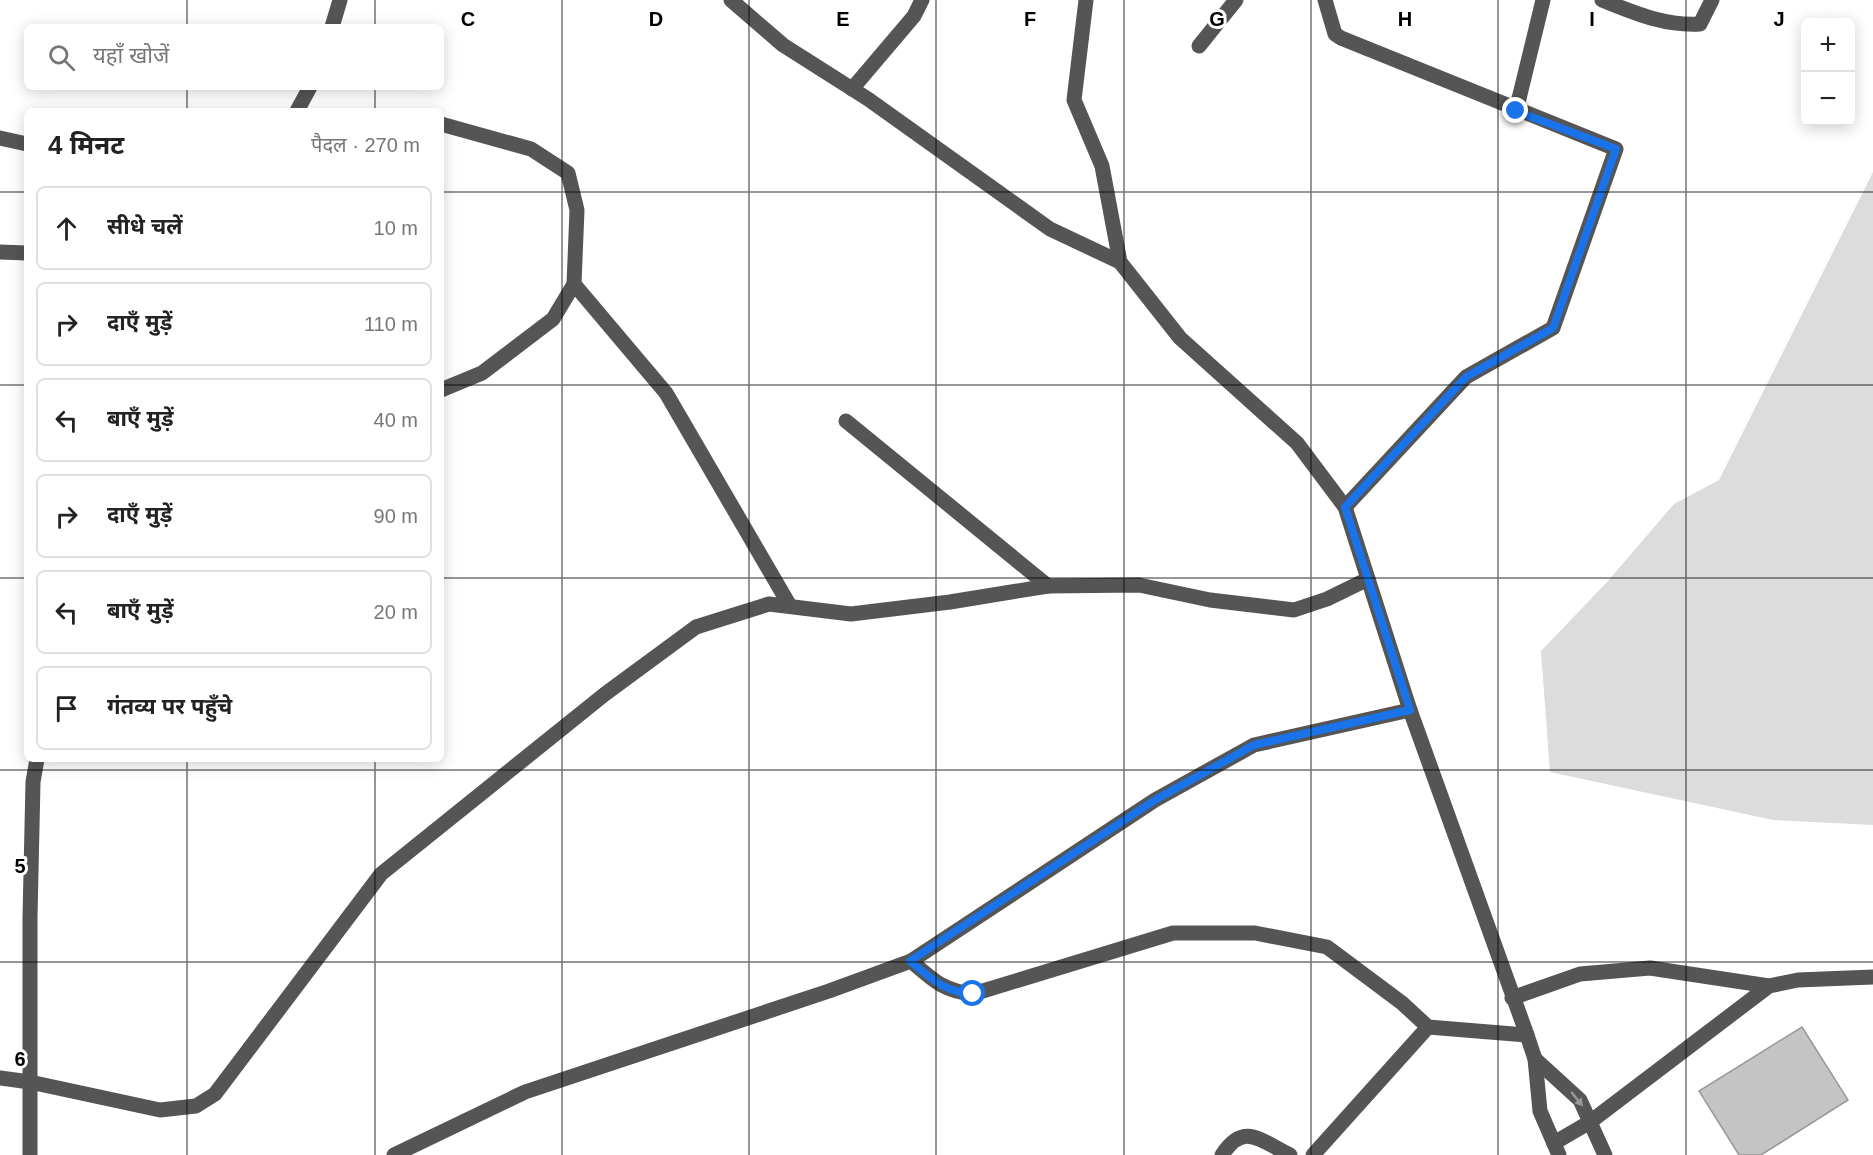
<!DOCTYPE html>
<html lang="hi">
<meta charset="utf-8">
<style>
:root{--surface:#fff;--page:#f6f6f6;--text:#222;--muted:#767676;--line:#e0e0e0}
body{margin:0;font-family:Arial,"Noto Sans Devanagari",sans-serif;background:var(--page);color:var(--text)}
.controls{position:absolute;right:18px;top:18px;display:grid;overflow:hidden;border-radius:9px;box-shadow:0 3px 15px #0003}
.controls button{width:54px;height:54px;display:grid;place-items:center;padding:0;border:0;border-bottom:2px solid var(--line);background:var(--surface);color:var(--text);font:30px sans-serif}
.stop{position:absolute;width:18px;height:18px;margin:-14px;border:4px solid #1a73e8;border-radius:50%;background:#fff}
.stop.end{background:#1a73e8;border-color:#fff;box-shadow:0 2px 6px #0008}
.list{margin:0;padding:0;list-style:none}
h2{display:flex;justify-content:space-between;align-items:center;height:78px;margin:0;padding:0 24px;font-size:26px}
h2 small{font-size:20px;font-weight:400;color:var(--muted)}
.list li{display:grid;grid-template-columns:39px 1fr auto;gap:18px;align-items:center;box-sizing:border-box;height:84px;margin:0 12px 12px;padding:0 12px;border:2px solid var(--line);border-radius:9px}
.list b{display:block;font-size:22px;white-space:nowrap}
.list em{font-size:20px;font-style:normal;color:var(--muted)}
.icon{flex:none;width:33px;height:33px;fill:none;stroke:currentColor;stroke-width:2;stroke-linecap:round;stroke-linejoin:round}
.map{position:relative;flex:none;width:1873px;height:1155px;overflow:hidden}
.search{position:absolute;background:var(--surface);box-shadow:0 3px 15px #0003;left:24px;top:24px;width:420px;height:66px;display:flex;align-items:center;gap:15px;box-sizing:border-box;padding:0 21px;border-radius:9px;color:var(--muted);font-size:22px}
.panel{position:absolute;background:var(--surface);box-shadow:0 3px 15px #0003;left:24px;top:108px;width:420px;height:654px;border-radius:9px}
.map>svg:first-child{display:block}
.green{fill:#dcdcdc}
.building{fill:#c4c4c4;stroke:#999;stroke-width:1.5}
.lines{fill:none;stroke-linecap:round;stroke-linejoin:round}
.minor{stroke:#555;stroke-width:15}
.oneway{fill:#999}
.route{stroke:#1a73e8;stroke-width:8}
.grid{fill:none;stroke:#000;stroke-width:1.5;stroke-opacity:0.55}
.grid-label{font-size:20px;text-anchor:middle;font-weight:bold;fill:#000;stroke:#fff;stroke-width:6;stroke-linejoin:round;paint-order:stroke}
</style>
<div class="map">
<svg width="1873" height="1155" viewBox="0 0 1873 1155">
<rect width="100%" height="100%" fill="#fff"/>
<polygon class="green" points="1873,172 1873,825 1773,820 1550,772 1541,651 1607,582 1674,504 1719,480"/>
<polygon class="building" points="1802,1027 1848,1100 1761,1155 1739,1155 1699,1091"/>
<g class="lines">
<g class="minor">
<polyline points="731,0 783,45 868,99 1050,229 1120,262"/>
<polyline points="1086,0 1074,100 1102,166 1120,262 1180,338 1297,443 1345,507 1410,710 1527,1035 1535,1059 1540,1111 1559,1155"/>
<polyline points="1325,0 1335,34 1341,38 1616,149 1553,328 1466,377 1345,507"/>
<path d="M1602 0C1635 13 1664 26 1700 24L1712 0"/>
<polyline points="332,27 340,0"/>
<polyline points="1199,46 1236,0"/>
<polyline points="852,89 914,16 922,0"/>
<polyline points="297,111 310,87"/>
<polyline points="1516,111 1543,0"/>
<polyline points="441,124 531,149 568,173 577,210 574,284 553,319 482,373 441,390"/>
<polyline points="0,138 27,144"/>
<polyline points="0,252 27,253"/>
<polyline points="574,284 666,393 790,606"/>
<polyline points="846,421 1048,586"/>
<path d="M911 961C933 980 943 991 973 994L1173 933H1255L1327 947 1402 1003 1428 1027 1527 1035"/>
<polyline points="1512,998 1580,974 1650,968 1769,986"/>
<polyline points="1535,1059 1580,1100 1605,1155"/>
<polyline points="0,1078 30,1082 160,1110 196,1106 215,1094 381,874 605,694 696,627 769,604 851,614 950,602 1048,586 1139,585 1210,600 1294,610 1327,599 1368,579"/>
<polyline points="1554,1143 1590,1122 1769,986 1798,980 1873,977"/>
<polyline points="30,1155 30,917 33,782 37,759"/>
<polyline points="394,1155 525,1092 829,991 911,961 1155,800 1254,745 1410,710"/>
<path d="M1222 1155C1244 1121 1261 1141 1290 1155"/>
<polyline points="1313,1155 1428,1027"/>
</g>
</g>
<defs><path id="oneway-solid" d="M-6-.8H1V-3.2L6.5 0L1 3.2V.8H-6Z" transform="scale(1.5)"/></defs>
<use class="oneway" href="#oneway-solid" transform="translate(1577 1099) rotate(51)"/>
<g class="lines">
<path class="route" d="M973 994C943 991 933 980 910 961L1155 800 1254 745 1410 710 1345 507 1466 377 1553 328 1616 149 1516 111"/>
</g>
<path class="grid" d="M187 0V27M375 0V27M562 0V1155M749 0V1155M936 0V1155M1124 0V1155M1311 0V1155M1498 0V1155M1686 0V1155M187 87V111M375 87V111M0 192H27M441 192H1873M0 385H27M441 385H1873M0 578H27M441 578H1873M187 759V1155M375 759V1155M0 770H1873M0 962H1873"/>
<g class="grid-label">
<text x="468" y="26">C</text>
<text x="656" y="26">D</text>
<text x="843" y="26">E</text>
<text x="1030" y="26">F</text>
<text x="1217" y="26">G</text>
<text x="1405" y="26">H</text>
<text x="1592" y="26">I</text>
<text x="1779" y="26">J</text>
<text x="20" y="873">5</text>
<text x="20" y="1066">6</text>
</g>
</svg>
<div class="controls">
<button>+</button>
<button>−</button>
</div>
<div class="stop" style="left:973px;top:994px"></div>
<div class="stop end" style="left:1516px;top:111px"></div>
<div class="search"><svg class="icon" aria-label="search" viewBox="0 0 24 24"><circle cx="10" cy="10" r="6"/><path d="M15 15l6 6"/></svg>यहाँ खोजें</div>
<section class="panel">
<h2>4 मिनट<small>पैदल · 270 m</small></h2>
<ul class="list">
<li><svg class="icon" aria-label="ahead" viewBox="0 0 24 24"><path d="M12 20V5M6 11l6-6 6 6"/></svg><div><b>सीधे चलें</b></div><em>10 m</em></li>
<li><svg class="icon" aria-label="right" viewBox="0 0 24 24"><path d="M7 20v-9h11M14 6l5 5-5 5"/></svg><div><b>दाएँ मुड़ें</b></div><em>110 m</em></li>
<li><svg class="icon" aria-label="left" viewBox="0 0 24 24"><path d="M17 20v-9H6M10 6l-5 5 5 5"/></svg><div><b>बाएँ मुड़ें</b></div><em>40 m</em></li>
<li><svg class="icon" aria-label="right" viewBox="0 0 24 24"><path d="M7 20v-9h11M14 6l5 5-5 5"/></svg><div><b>दाएँ मुड़ें</b></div><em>90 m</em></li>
<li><svg class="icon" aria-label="left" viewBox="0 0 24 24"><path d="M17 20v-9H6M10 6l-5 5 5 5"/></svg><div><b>बाएँ मुड़ें</b></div><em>20 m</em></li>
<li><svg class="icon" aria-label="arrive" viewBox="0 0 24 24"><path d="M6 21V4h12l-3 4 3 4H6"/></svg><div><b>गंतव्य पर पहुँचे</b></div></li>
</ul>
</section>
</div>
